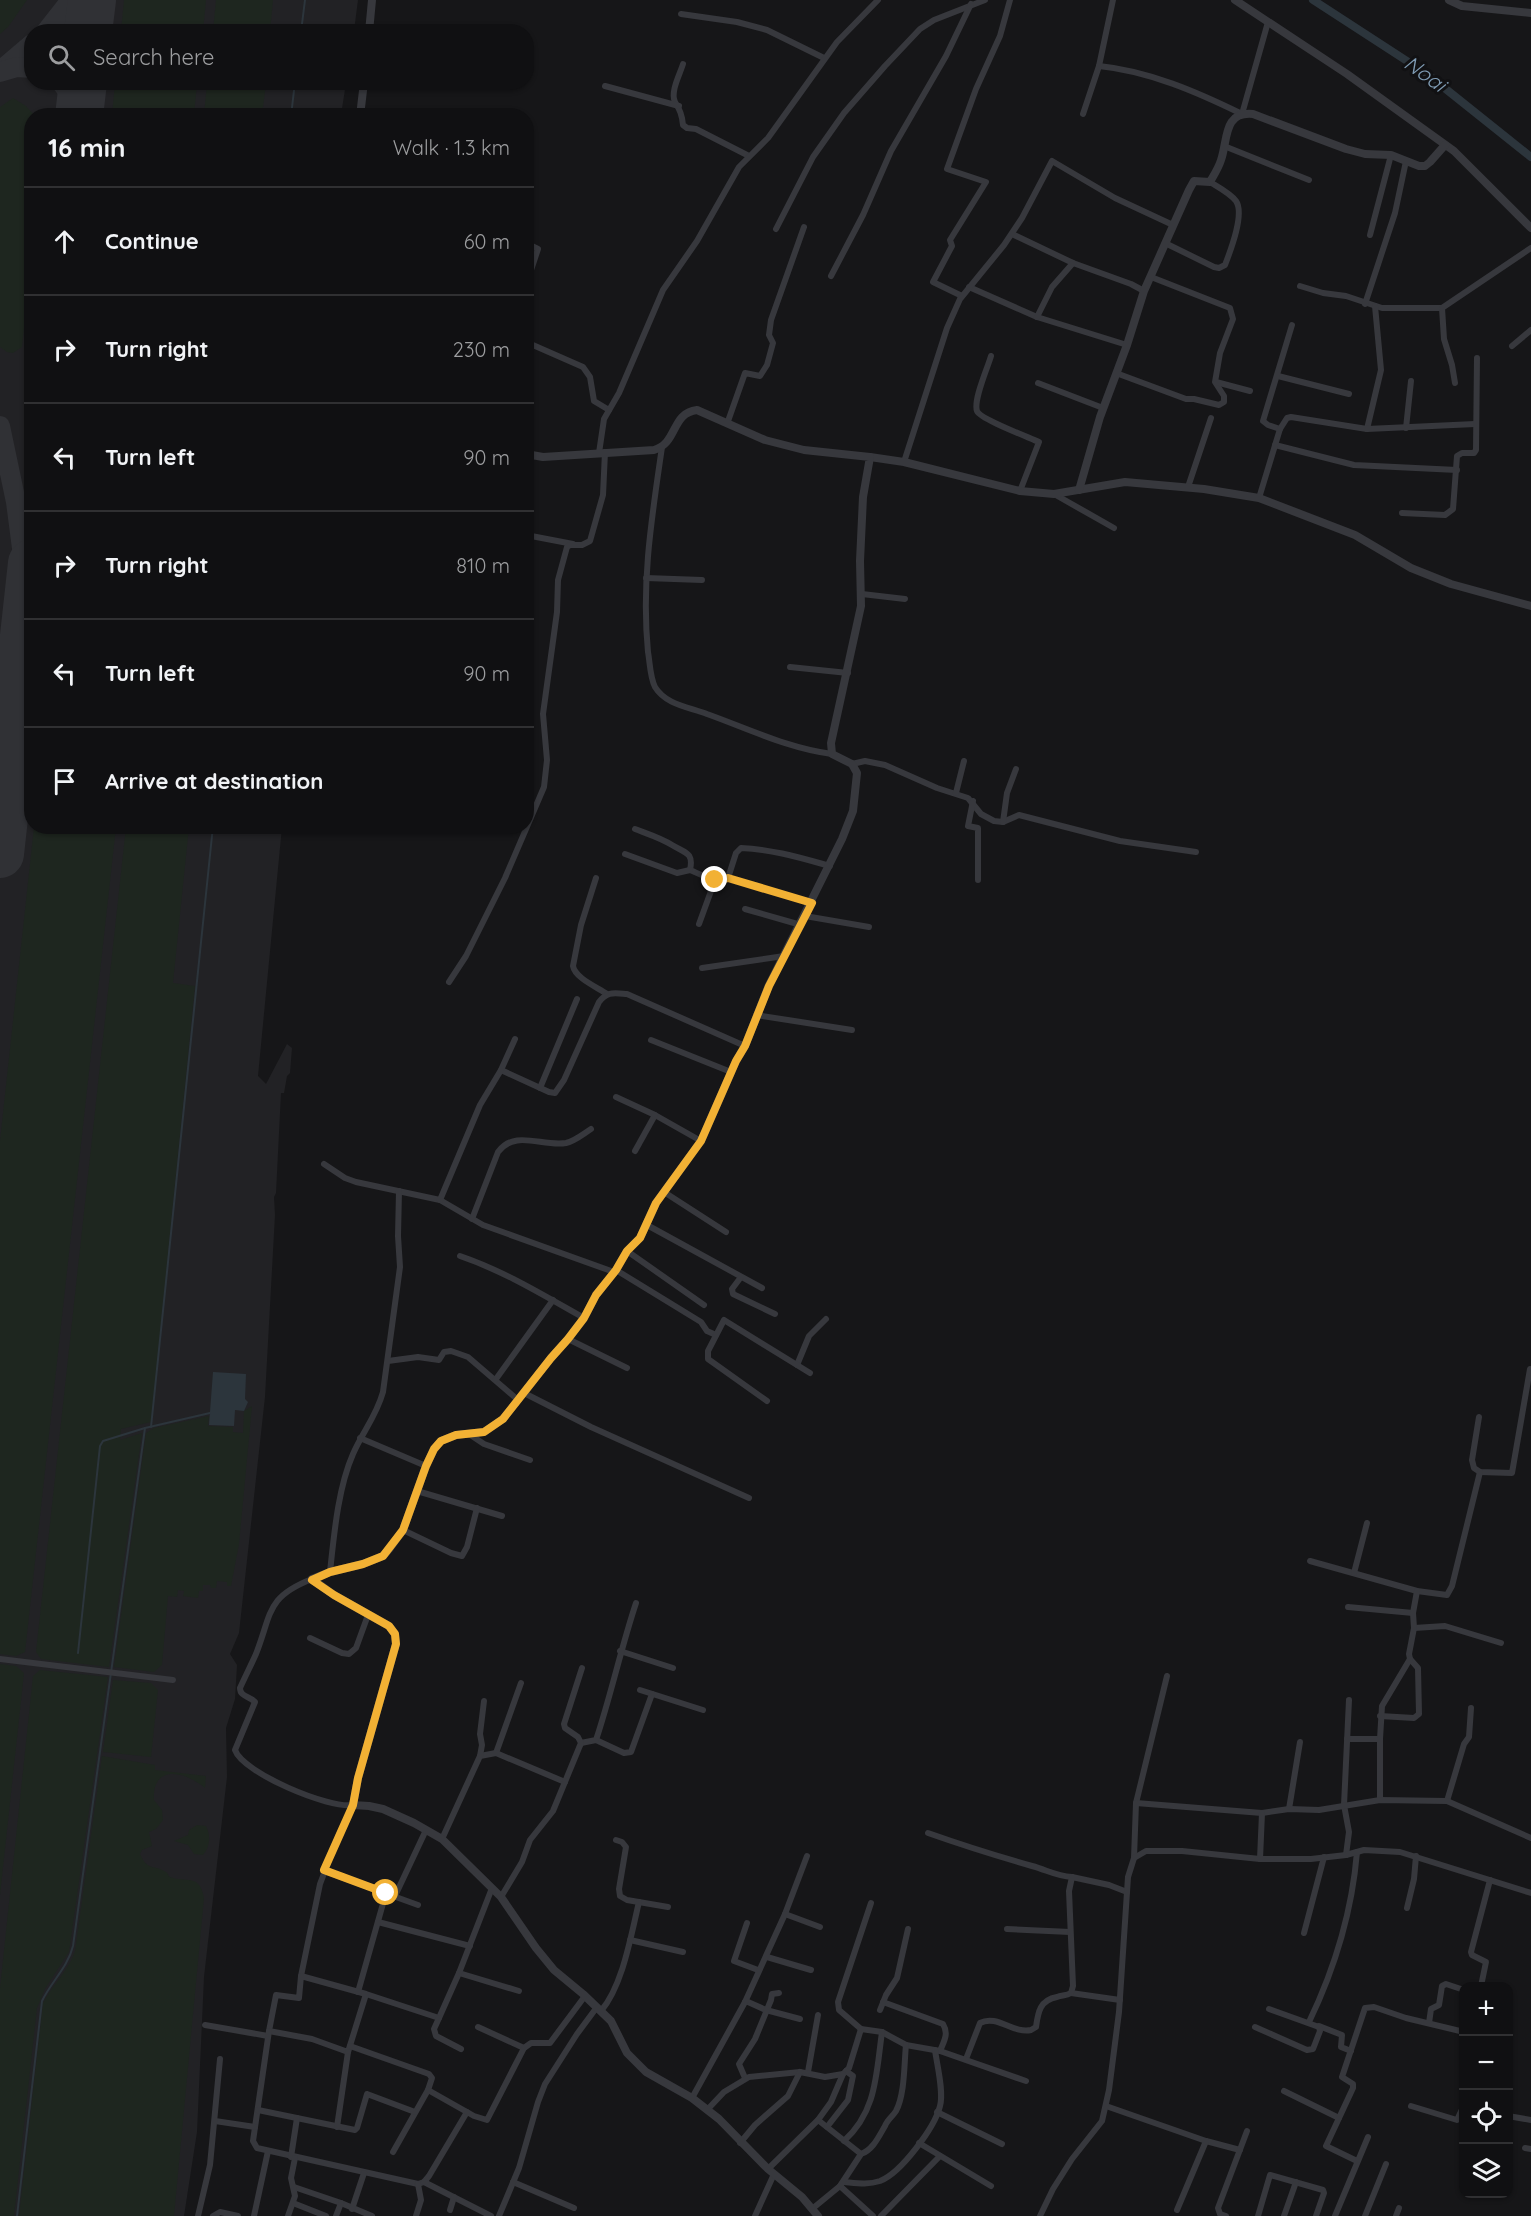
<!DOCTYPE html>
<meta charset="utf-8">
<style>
:root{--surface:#101012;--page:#19191b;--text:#f1f3f6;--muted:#9c9d9f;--line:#303032}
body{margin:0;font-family:Quicksand,sans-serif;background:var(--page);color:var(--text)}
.controls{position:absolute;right:18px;bottom:18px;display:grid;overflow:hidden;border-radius:12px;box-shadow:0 2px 4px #0004}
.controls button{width:54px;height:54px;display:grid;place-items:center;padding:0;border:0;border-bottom:2px solid var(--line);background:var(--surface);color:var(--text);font:30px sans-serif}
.stop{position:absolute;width:18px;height:18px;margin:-14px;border:4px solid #f2b134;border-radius:50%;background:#fff}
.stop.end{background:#f2b134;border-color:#fff;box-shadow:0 2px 6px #0008}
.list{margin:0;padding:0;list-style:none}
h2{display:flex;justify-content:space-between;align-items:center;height:78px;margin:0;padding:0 24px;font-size:26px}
h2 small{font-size:20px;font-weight:400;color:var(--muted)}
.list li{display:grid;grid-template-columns:39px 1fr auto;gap:18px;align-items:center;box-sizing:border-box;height:108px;padding:0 24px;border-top:2px solid var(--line)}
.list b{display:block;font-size:22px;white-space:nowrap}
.list em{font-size:20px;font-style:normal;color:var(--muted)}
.icon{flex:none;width:33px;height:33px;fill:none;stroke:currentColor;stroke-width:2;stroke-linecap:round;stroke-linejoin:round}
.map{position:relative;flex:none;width:1531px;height:2216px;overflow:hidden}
.search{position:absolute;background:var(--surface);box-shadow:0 2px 4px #0004;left:24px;top:24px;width:510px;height:66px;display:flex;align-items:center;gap:15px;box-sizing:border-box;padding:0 21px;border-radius:24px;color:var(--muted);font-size:22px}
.panel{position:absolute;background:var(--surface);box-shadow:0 2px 4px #0004;left:24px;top:108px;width:510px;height:726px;border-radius:24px}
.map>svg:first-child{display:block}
.built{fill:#222225}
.green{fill:#1e261f}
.water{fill:#2c353c}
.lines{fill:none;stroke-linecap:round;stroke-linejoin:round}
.stream{stroke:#2c353c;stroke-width:2}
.canal{stroke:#2c353c;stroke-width:8}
.taxiway{stroke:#303135;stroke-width:20}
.runway{stroke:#303135;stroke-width:48}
.minor{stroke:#37383d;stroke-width:6}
.tertiary{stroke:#37383d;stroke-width:8}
.route{stroke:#f2b134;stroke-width:8}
.labels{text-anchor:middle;stroke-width:6;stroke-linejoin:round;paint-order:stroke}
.water-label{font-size:21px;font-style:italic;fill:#7f9bb3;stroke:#111113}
</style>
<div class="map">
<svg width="1531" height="2216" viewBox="0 0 1531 2216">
<rect width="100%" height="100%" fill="#161618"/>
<polygon class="built" points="0,0 358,0 354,31 32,32 32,82 346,83 341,115 32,116 32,826 282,827 258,1076 266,1084 287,1044 292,1048 290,1073 287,1076 284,1093 281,1093 276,1193 274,1197 275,1215 265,1397 239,1633 230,1654 237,1665 235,1699 226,1728 227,1777 204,1977 197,2132 184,2216 0,2216"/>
<g class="green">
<polygon points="0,0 27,0 8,27 0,34"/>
<polygon points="124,0 206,0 203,31 121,31"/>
<polygon points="216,0 273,0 270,31 213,31"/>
<polygon points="115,83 197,83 194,115 112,115"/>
<polygon points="207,83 266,83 262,115 204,115"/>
<polygon points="13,98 26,106 34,115 32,116 32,253 22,347 13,353 7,352 0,347 0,107"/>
<polygon points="34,827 116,827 25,1652 16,1656 0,1654 0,1141"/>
<polygon points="126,827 189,827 173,983 195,986 151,1422 121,1429 120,1440 142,1433 109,1667 41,1659 36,1652"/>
<polygon points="252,1406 239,1544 231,1586 227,1586 227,1582 217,1581 216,1588 211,1588 210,1585 203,1585 203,1591 199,1591 198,1598 183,1596 184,1591 178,1590 177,1597 168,1596 162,1665 154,1672 114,1667 146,1433 154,1428 209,1416 208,1426 233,1427 233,1432 243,1433 244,1411"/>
<polygon points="0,1664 16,1666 24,1673 0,1895"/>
<polygon points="40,1670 108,1677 69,1952 45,1989 37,2008 14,2216 0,2216 0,1988 33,1676"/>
<polygon points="113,1680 151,1683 158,1690 151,1757 103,1752"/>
<path d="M102 1756 155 1765V1770L206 1776 205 1788C186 1772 152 1763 154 1800L162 1810 163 1820 156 1829 149 1832 152 1846 142 1850 140 1854C148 1872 154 1864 166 1872 170 1875 166 1876 173 1878 189 1882 200 1875 204 1898L174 2216H19L43 2003C52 1985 69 1970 75 1951Z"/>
<path d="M197 1825 206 1826C211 1836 210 1847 203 1855L194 1854 188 1845 174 1841 188 1835 189 1830Z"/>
</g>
<polygon class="water" points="213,1372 246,1374 245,1399 248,1402 244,1411 235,1410 234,1426 209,1425"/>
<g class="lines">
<g class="stream">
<polyline points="301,32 305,0"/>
<polyline points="291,116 295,82"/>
<polyline points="151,1427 213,826"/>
<polyline points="78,1653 100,1446 103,1441 145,1428 210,1413"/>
<path d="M17 2216 42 2001C51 1982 68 1967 73 1946L145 1428"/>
</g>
<polyline class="canal" points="1313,0 1427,74 1531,157"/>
<g class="taxiway">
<polyline points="46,32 71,0"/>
<polyline points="0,71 32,44"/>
<polyline points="0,72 17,67 32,68"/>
<polyline points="61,82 72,96 78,116"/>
<polyline points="0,426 16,502 23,556 26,617"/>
<polyline points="0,665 11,677 17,699"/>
</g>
<g class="runway">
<polyline points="88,32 92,0"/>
<polyline points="79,116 83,82"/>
<polyline points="0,854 32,563"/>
</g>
<g class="minor">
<polyline points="681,14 737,22 767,30 824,58"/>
<path d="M683 64C680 74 670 92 675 102 680 110 682 115 683 125L687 128 696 129 749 156"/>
<path d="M1099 66C1149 71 1197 92 1242 114L1268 22"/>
<polyline points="605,86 679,106"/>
<polyline points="1083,114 1099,66 1113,0"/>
<polyline points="1224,146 1309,180"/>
<polyline points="776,229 813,157 844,113 885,66 920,29 934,20 985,0"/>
<polyline points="1012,234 1073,263 1131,284 1144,291"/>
<polyline points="1370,235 1391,155"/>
<polyline points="526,243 538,249 526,285"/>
<path d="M1165 243 1214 267 1219 268 1225 265C1230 252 1245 214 1236 201 1230 193 1218 187 1210 182"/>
<polyline points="831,276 863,215 891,151 946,56 971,4"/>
<polyline points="1300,286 1323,293 1346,296 1382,308 1442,308"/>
<polyline points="969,287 1037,317 1127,345"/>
<polyline points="962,296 933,282 952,246 950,240 986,182 947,169 976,89 1000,36 1010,0"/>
<polyline points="1365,304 1395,213 1406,161"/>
<polyline points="1037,317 1052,287 1073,263"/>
<polyline points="526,342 583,367 590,377 594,401 609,410"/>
<polyline points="1512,346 1531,330"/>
<path d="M991 356C988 367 973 400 977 411 980 419 1028 437 1039 442L1020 491"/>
<polyline points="1116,373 1186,399 1194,399 1219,405 1224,402 1224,396 1215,382 1220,353 1233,319 1230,308 1151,277"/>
<polyline points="1278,376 1349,394"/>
<polyline points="1216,382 1250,391"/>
<polyline points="1038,383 1103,408"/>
<polyline points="1455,383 1452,365 1444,339 1442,308 1531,248"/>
<polyline points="727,424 745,373 760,376 767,365 773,343 769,335 771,320 804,227"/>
<polyline points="1406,428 1411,381"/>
<polyline points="1280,429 1268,425 1263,421 1292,325"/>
<polyline points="1367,429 1381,370 1375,306"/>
<polyline points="1275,445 1354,465 1457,470"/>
<path d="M662 447C652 516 641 582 648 652 650 663 650 677 655 687 666 705 689 707 707 714 749 729 787 748 832 754"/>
<polyline points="599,453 604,419 619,393 663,290 697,241 739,167 768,138 837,42 878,0"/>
<polyline points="904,462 947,328 960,299 1004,245 1022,218 1052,161 1115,198 1173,225"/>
<polyline points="1188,487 1211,418"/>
<polyline points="1054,494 1114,528"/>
<polyline points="1259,498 1280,429 1287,418 1291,417 1367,429 1475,424"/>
<polyline points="1402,513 1445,515 1453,509 1457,456 1462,453 1474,453 1476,450 1477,358"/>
<polyline points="526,535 573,544"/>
<polyline points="646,578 702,580"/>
<polyline points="862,594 905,599"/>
<polyline points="790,667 848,673"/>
<polyline points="852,764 865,761 885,765 937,788 968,798 981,814 994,821 1003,822 1019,815 1120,841 1196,852"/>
<polyline points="956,793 964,761"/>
<polyline points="973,801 968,826 978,828 978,880"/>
<polyline points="1003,822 1007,793 1016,769"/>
<path d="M635 829C648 834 661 838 672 845 685 853 694 852 690 870 702 875 715 883 728 878L736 853 741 848C771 849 801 858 830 866"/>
<polyline points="625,854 677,873 690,870"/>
<path d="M596 878 581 925 573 966C575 978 597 987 607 994"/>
<polyline points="728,878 812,903"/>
<polyline points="745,909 801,925"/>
<polyline points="805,916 869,927"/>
<polyline points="699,924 715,880"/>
<polyline points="702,968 784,956"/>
<polyline points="449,982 466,956 505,878 544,787 547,760 543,714 557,612 558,580 567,547 570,545 582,545 590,541 603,495 605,452"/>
<polyline points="756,1015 852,1030"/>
<polyline points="651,1040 731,1072"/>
<path d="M501 1070 549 1092 555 1093 564 1080 599 1002C607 991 614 993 627 994L745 1046"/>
<polyline points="540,1088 577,999"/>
<polyline points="616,1097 655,1115 701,1141"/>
<polyline points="635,1151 655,1115"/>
<polyline points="324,1164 345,1178 356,1182 440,1200 483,1225 614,1272"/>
<polyline points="664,1192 726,1232"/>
<polyline points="440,1200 480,1105 501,1070 515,1039"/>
<path d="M472 1219 498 1152C515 1129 542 1147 566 1143 575 1141 583 1134 591 1129"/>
<polyline points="647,1225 762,1288"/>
<polyline points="627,1251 704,1305"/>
<path d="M460 1256C504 1271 543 1295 584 1318"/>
<polyline points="616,1270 701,1322 707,1331 716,1335"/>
<polyline points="741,1277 732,1289 733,1294 775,1314"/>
<polyline points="568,1339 627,1368"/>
<polyline points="388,1361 418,1357 439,1360 444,1352 451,1351 468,1357 518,1400"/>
<polyline points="797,1365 809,1336 826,1319"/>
<polyline points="496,1379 553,1300"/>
<polyline points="524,1393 591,1427 749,1498"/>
<polyline points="767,1401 708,1359 708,1351 724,1320 810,1373"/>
<polyline points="1479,1417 1472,1460 1474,1468 1480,1472 1512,1473 1530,1369"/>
<polyline points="469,1434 484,1444 530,1460"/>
<polyline points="360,1438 426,1466"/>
<polyline points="417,1491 502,1516"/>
<polyline points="403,1530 451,1553 462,1556 467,1547 477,1508"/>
<polyline points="1310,1561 1417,1591 1447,1595 1452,1586 1480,1472"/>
<path d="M330 1572C334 1535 338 1488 353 1454 363 1431 376 1417 383 1392L400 1267 398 1236 399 1191"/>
<polyline points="1354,1573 1367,1523"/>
<polyline points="1348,1607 1413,1613"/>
<polyline points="1414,1628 1445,1626 1501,1643"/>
<polyline points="310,1638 342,1653 349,1654 356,1648 368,1615"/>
<polyline points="620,1651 673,1668"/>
<polyline points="0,1659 173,1680"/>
<polyline points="640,1690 703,1710"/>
<polyline points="1380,1716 1414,1718 1419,1714 1418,1668 1410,1659 1409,1654 1414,1628 1413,1613 1417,1591"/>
<polyline points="1347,1739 1380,1739"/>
<polyline points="596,1740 624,1753 631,1752 652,1694"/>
<path d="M581 1743 596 1740C611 1695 621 1648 636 1603"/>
<polyline points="496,1753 521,1683"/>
<polyline points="480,1756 496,1753 565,1782"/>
<polyline points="1380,1800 1380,1739 1382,1706 1410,1659"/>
<polyline points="1447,1801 1464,1744 1469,1737 1471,1708"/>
<polyline points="1136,1803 1167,1676"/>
<polyline points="1289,1809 1300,1742"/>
<path d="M928 1833C962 1845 997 1856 1032 1866 1047 1870 1056 1876 1072 1877"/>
<polyline points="442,1839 480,1756 482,1745 480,1734 484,1701"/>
<polyline points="616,1840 622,1842 626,1847 619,1889 620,1896 627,1900 668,1907"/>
<polyline points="1346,1855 1349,1832 1344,1805 1349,1700"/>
<polyline points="1134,1858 1136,1803 1262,1813 1289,1809 1319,1810 1380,1800 1447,1801 1531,1838"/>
<polyline points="1260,1859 1262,1813"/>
<polyline points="324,1871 418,1905"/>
<polyline points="395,1896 426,1830"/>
<polyline points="501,1897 522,1862 530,1840 553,1811 581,1743 578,1737 565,1728 564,1724 582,1668"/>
<polyline points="1407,1908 1414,1879 1416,1856"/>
<polyline points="785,1914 807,1856"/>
<polyline points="378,1922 470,1946"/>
<polyline points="747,1923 734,1961 758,1970"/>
<polyline points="1007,1929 1070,1932"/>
<polyline points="1304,1933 1324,1857"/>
<polyline points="630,1940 683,1952"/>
<polyline points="767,1957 811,1970"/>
<polyline points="459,1973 519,1991"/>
<path d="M301 1976 320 1884 339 1834 353 1805C329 1809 243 1773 235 1750L255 1702C250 1696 240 1697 240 1688 245 1677 251 1665 256 1654 272 1613 266 1597 312 1579"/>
<polyline points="1481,1986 1486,1962 1472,1955 1471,1952 1490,1880"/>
<polyline points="358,1992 386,1893"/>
<polyline points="1071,1993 1120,2000"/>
<polyline points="366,1994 301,1976 299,1998 276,1995 269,2031 312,2039 348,2052 366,1994 439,2018 459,1973 492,1888"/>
<polyline points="745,2002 748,2002 766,2010 800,2019"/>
<path d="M883 2002 943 2024C949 2034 944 2041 940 2051"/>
<polyline points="880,2010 886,1995 897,1978 908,1929"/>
<path d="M601 2011C623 1985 631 1935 639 1902"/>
<polyline points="439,2018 434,2029 436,2036 461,2049"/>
<path d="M1309 2022C1335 1968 1352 1912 1357 1852"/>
<polyline points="1429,2023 1431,2009 1439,2005 1442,1986 1446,1984 1464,1990"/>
<polyline points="205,2025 268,2036"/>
<polyline points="1319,2026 1342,2035 1341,2047 1351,2051"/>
<polyline points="478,2027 524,2048"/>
<polyline points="1255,2027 1307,2050 1313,2049 1320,2031 1319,2027 1269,2009"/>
<polyline points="861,2029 839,2010 838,2002 871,1903"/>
<polyline points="269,2031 253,2141 257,2148 418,2184 424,2182 429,2176 467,2112"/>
<polyline points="350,2046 429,2074 432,2078 428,2090 393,2152"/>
<path d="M966 2059 980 2023C997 2014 1013 2034 1031 2030L1036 2027C1038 2012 1040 2000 1057 1997 1062 1995 1066 1996 1071 1993L1073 1986 1069 1891 1072 1877 1109 1885 1127 1892"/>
<polyline points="808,2072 818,2015"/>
<polyline points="745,2078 739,2064 755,2039 771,2000 772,1994 779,1993"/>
<polyline points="428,2090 474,2116 487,2120 524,2048 531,2043 550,2043 585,1996"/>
<polyline points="1284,2091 1339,2118"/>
<polyline points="692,2098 745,2002 785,1914 820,1927"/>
<polyline points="1106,2106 1206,2141 1240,2150"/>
<polyline points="1411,2106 1457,2120 1464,2105"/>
<polyline points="258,2110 355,2130 357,2128 367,2094 415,2112"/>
<polyline points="707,2110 724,2092 749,2077 800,2072 825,2077 843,2074 849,2068 861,2029 882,2032 906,2045 940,2051 1026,2081"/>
<polyline points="937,2112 1002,2144"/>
<polyline points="1508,2116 1531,2120"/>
<polyline points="818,2120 861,2154"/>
<polyline points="215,2121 255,2127"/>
<polyline points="337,2127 348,2052"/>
<polyline points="827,2127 848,2100 853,2076 846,2071"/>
<path d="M844 2141C877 2111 876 2074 882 2032"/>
<polyline points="740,2143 755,2125 788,2096 800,2072"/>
<polyline points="919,2143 991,2186"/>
<polyline points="1525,2148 1531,2149"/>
<polyline points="291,2157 297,2118"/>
<polyline points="1357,2161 1326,2146 1353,2088 1353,2084 1342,2077 1365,2008 1374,2007 1406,2018 1464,2032"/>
<polyline points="768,2169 818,2120 831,2102 843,2074"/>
<polyline points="424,2182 491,2216"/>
<polyline points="513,2182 574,2208"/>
<path d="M844 2182C856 2183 868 2185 880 2181 901 2173 935 2127 940 2106 944 2092 937 2065 935 2050"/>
<polyline points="840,2186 873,2216"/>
<polyline points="294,2187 341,2203 372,2216"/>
<polyline points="293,2203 326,2216"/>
<polyline points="352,2209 364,2173"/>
<path d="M812 2209 840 2186 861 2154C873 2150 879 2136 885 2126 887 2120 893 2116 896 2111 905 2094 904 2064 906 2045"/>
<polyline points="450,2210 454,2197"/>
<polyline points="1177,2210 1206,2141"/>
<polyline points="198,2216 210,2165 220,2059"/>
<polyline points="213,2216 220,2212 238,2216"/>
<polyline points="254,2216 268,2151"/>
<polyline points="288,2216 295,2196 291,2178 295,2158"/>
<polyline points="336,2216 341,2203"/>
<polyline points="416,2216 421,2200 418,2184"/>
<polyline points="499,2216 519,2168 538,2102 545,2084 577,2034 597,2007"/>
<polyline points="755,2216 774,2174"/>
<polyline points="881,2216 940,2156"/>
<polyline points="1040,2216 1053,2189 1072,2159 1102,2121 1109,2090 1119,2012 1128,1877 1134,1858 1146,1851 1182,1851 1260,1859 1311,1859 1346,1855 1364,1850 1400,1852 1531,1893"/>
<polyline points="1226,2216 1220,2214 1218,2208 1247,2131"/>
<polyline points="1258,2216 1270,2175 1323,2190 1324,2193 1316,2216"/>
<polyline points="1284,2216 1296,2182"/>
<polyline points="1335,2216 1368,2137"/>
<polyline points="1365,2216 1386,2164"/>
<polyline points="1396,2216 1399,2208"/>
</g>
<g class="tertiary">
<polyline points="1235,0 1347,74 1454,151 1531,228"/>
<polyline points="1449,0 1462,6 1531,13"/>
<polyline points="369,32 372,0"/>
<polyline points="360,116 364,82"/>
<polyline points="870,457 904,462 1020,491 1054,494 1125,482 1204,489 1259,498 1355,535 1411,568 1451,584 1531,606"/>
<path d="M1079 490 1100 417 1127 345 1144 291 1189 190 1194 181 1210 182C1214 175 1219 167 1221 160 1228 140 1223 111 1253 114L1346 149 1365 154 1391 155 1419 166H1425L1430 162 1445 145"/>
<path d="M312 1579 330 1572 363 1564 383 1556 390 1548 403 1530 426 1466 434 1449 441 1441 456 1435 484 1432 503 1419 551 1358 568 1339 584 1318 596 1295 616 1270 627 1251 640 1238 656 1203 701 1141 736 1061 745 1046 769 985 842 839 853 811 857 773 852 764 832 754 831 743 861 606 860 561 863 497 870 457 804 450 765 440 697 410C671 413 678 443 654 450L543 457 526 454"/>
<polyline points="312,1579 334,1595 389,1626 395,1634 396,1644 358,1778 353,1805 369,1806 383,1809 414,1823 442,1839 501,1897 536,1948 554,1970 583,1994 611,2021 627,2053 646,2072 692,2098 719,2119 768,2169 802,2197 818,2216"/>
</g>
</g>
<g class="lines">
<polyline class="route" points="386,1893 324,1870 353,1805 358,1778 396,1644 395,1634 389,1626 334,1595 312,1580 330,1572 363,1564 383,1556 403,1530 426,1466 434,1449 441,1441 456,1435 484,1432 503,1419 551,1358 568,1339 584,1318 596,1295 616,1270 627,1251 640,1238 656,1203 701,1141 736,1061 745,1046 769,986 812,903 728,878 721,880 715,880"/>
</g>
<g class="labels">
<g class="water-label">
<text transform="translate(1425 74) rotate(36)" y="7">Noai</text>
</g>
</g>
</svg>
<div class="controls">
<button>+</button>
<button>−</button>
<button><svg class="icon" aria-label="locate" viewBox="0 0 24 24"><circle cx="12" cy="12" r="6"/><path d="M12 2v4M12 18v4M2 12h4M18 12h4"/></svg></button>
<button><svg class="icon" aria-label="layers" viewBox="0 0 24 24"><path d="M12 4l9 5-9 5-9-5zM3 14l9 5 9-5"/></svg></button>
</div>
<div class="stop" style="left:386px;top:1893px"></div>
<div class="stop end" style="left:715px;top:880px"></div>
<div class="search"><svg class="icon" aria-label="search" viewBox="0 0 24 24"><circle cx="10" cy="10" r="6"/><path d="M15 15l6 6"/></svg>Search here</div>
<section class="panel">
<h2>16 min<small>Walk · 1.3 km</small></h2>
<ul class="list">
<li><svg class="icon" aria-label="ahead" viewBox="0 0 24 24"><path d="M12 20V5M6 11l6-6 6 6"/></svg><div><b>Continue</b></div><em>60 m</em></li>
<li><svg class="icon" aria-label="right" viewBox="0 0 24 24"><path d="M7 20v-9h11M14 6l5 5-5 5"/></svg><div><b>Turn right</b></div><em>230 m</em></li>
<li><svg class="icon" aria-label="left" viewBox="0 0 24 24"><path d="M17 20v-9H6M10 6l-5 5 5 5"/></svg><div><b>Turn left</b></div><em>90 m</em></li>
<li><svg class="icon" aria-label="right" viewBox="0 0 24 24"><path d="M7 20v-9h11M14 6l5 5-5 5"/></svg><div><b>Turn right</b></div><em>810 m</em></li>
<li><svg class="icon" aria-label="left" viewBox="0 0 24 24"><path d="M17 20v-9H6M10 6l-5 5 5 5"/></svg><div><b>Turn left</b></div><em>90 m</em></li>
<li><svg class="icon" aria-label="arrive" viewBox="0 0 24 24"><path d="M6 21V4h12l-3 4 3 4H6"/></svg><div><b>Arrive at destination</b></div></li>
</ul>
</section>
</div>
